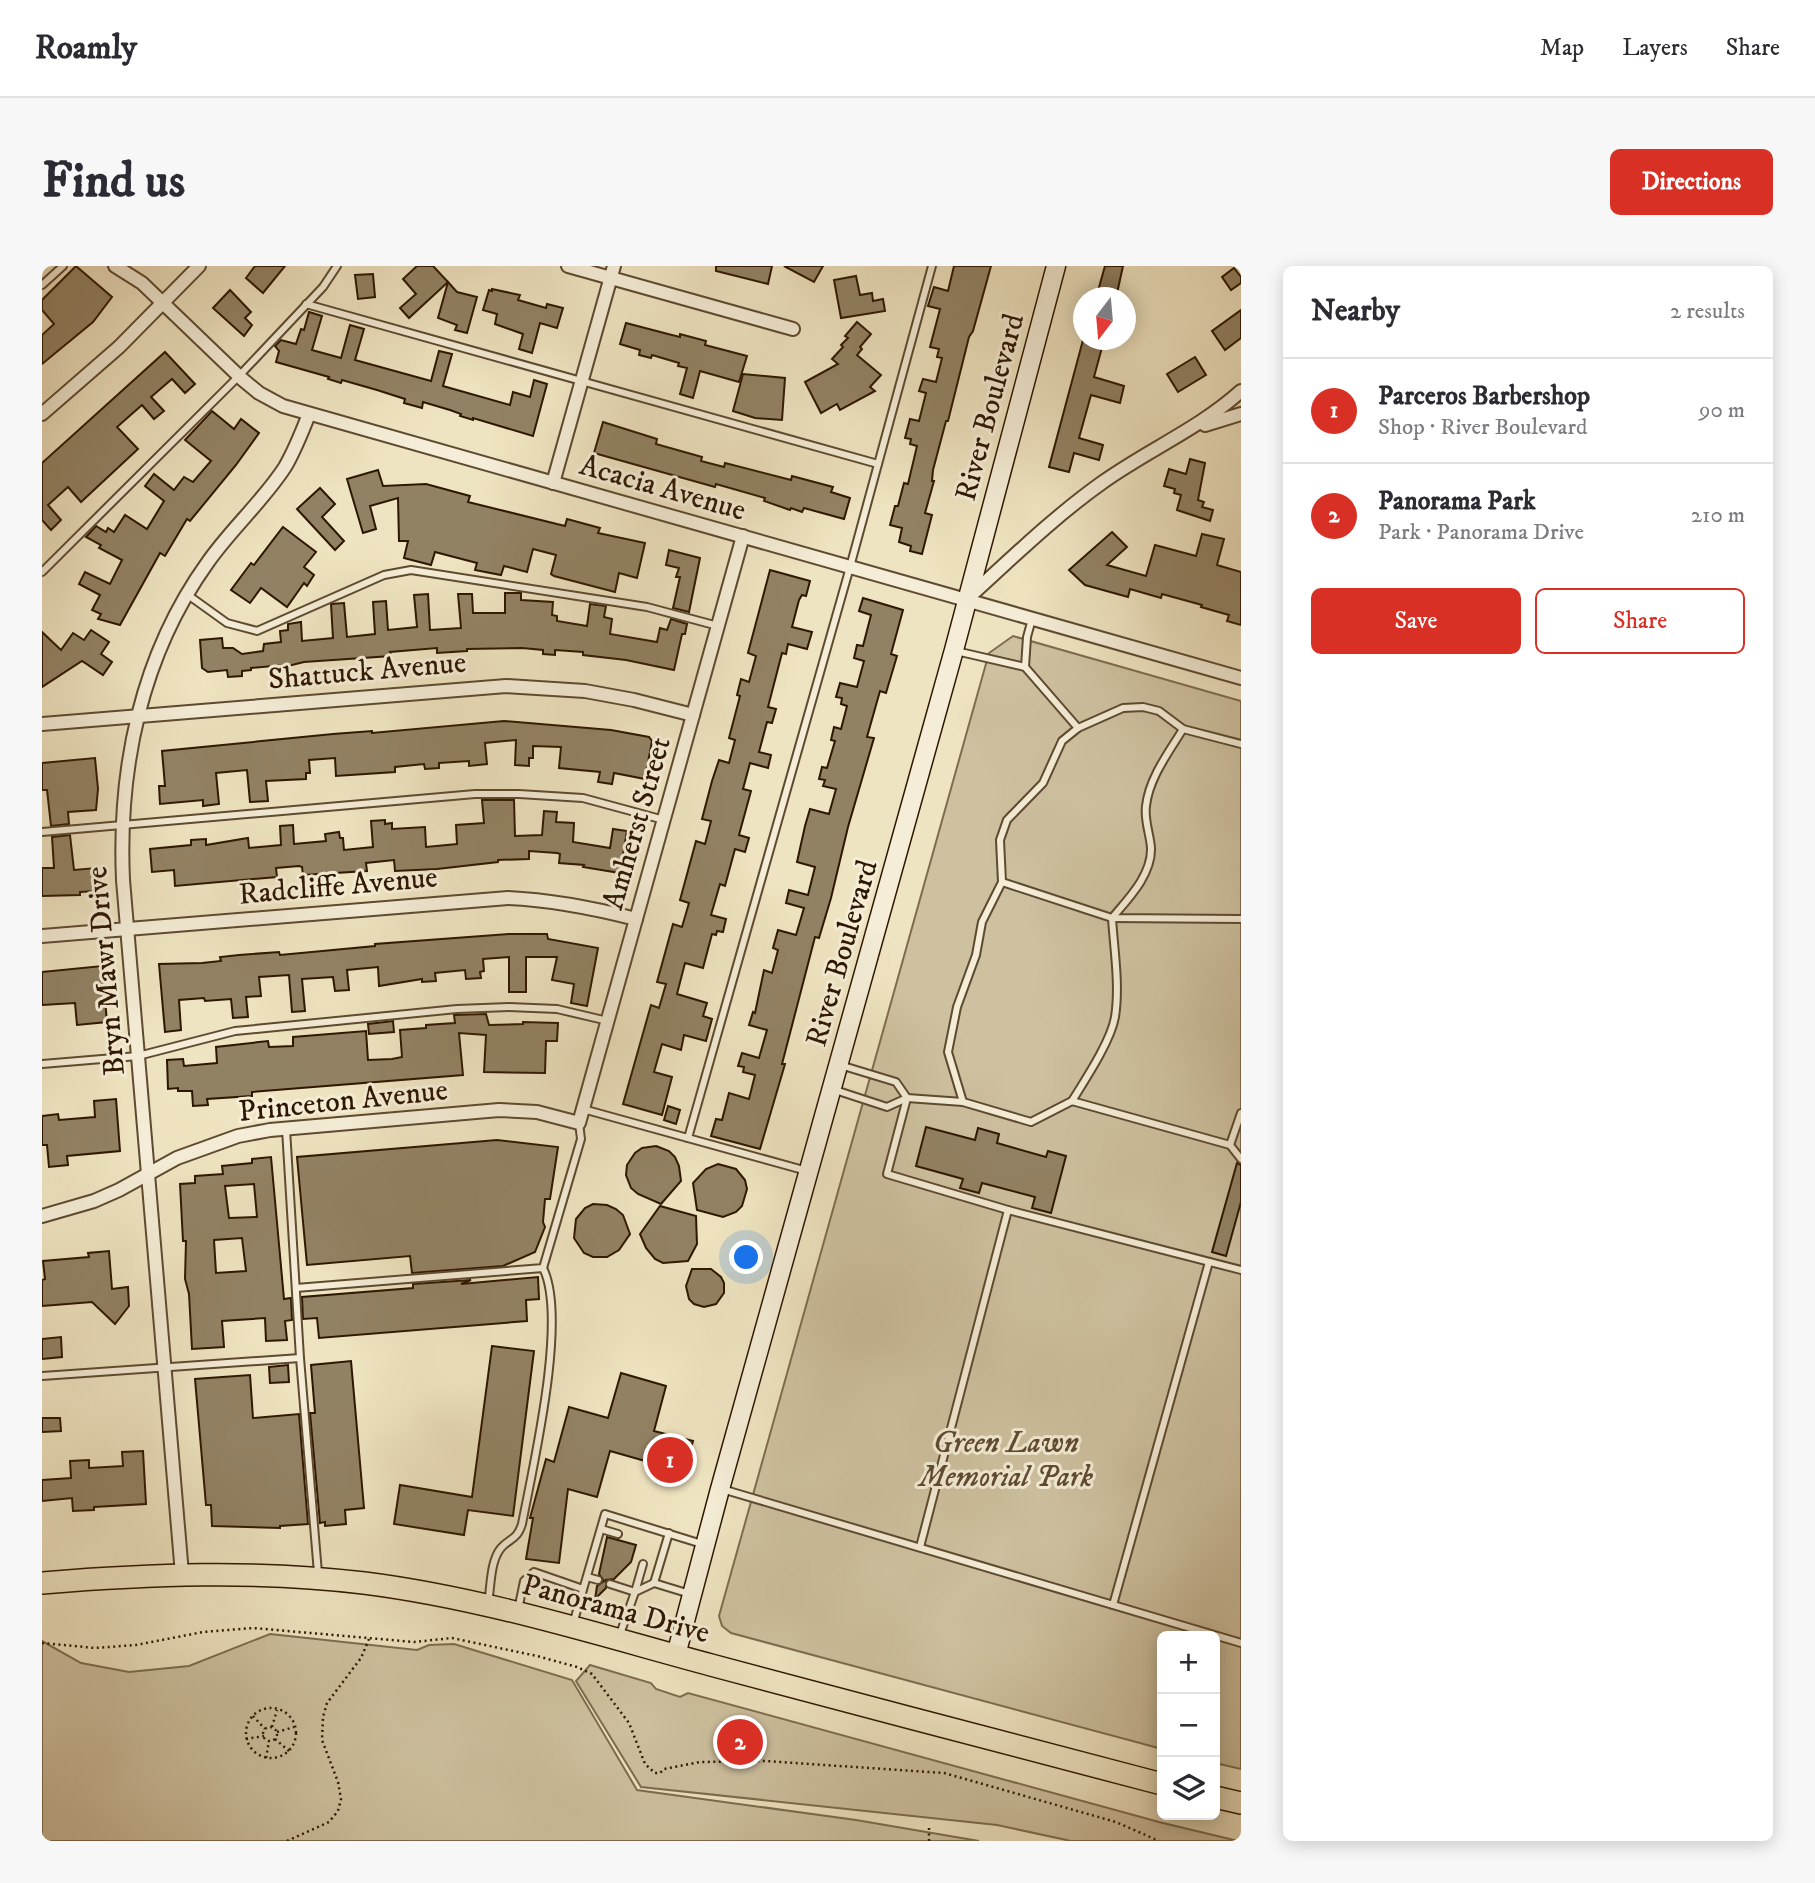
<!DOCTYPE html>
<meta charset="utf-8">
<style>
:root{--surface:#fff;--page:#f7f7f7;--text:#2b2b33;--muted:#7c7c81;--line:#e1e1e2;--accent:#d93025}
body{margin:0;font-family:"IM FELL DW Pica",serif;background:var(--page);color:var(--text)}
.controls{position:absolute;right:21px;bottom:21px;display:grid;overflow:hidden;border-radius:10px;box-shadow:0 4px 18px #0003}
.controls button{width:63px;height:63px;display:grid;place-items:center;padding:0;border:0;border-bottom:2px solid var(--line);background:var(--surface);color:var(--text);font:35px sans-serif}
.compass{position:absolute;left:1031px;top:21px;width:63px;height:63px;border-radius:50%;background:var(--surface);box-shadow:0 4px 18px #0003;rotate:196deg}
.you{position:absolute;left:705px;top:992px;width:24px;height:24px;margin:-18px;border:5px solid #fff;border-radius:50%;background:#1a73e8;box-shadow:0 0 0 10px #1a73e833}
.badge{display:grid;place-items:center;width:46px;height:46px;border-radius:50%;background:var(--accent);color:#fff;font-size:23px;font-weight:700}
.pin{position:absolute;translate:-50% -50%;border:4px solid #fff;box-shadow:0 2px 7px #0006}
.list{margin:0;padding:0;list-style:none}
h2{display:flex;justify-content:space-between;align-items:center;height:91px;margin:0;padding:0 28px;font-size:30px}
h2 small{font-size:23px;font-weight:400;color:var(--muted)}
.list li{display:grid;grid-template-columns:46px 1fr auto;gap:21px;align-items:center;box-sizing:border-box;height:105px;padding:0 28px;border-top:2px solid var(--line)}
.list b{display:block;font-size:26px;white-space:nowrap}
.list p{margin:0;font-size:23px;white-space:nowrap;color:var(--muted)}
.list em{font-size:23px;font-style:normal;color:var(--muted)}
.actions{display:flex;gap:14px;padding:21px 28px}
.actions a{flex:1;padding:16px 0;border:2px solid var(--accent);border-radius:10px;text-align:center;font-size:24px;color:var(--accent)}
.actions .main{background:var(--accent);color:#fff}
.icon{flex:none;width:38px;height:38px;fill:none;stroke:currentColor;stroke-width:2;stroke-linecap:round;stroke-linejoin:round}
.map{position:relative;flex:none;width:1199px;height:1575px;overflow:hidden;border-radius:10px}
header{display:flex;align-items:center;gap:42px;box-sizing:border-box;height:98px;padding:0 35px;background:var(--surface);border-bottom:2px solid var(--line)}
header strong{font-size:33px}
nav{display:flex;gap:38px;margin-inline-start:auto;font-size:24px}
.intro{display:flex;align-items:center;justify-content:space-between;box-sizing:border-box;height:168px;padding:0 42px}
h1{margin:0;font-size:49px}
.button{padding:18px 32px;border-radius:10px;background:var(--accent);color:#fff;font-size:24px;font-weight:700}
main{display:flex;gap:42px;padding:0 42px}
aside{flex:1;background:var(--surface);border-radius:10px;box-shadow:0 4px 18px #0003}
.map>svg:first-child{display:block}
.green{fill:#cec1a0;stroke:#7e6c50;stroke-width:2}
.building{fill:#928264;stroke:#2e1700;stroke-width:2;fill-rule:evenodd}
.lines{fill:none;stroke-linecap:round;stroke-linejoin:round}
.service-casing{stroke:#5e4a30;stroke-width:10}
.minor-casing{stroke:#5e4a30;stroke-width:16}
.secondary-casing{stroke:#2e1700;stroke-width:21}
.primary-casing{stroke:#2e1700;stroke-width:24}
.path{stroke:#2e1700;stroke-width:2.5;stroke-dasharray:2 3.5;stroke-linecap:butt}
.service{stroke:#f5edd7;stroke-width:6}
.minor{stroke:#f5edd7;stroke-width:12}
.secondary{stroke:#f5edd7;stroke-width:18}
.primary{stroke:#efe4c1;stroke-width:21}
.labels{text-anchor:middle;stroke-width:6;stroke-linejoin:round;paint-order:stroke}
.street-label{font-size:30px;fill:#2e1700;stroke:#f5edd7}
.park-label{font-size:30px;font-style:italic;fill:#5e4a30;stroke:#f5edd7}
</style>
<header>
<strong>Roamly</strong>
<nav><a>Map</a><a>Layers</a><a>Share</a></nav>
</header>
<div class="intro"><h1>Find us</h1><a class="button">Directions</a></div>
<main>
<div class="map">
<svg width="1199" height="1575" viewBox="0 0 1199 1575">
<rect width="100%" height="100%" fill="#efe4c1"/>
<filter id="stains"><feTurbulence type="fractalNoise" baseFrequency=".00286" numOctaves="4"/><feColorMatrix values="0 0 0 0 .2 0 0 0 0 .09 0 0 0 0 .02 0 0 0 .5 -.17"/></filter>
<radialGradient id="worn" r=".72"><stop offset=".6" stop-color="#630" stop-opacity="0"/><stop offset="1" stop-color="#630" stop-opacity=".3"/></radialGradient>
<g class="green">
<polygon points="971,370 1199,435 1199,1503 1173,1497 1173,1370 1120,1370 1120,1483 689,1367 680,1360 677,1350 947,387"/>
<polygon points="228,1368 375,1384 387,1379 412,1378 530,1414 595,1524 814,1554 937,1575 0,1575 0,1375 39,1397 87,1406 147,1400"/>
<polygon points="548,1399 609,1417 614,1423 638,1431 646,1427 1117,1556 1196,1575 1029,1575 955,1559 599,1521 534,1415"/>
</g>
<g class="building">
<polygon points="34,0 70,31 51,56 0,98 0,69 12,58 0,44 0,34"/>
<polygon points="213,0 243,0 221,27 204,12"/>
<polygon points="375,0 391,0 406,16 367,52 358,42 374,28 361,13"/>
<polygon points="674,0 730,0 726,18 674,5"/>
<polygon points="742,0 781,0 772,16"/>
<polygon points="912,0 949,0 931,65 927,71 906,155 904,155 891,204 890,215 892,215 883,247 890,249 880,288 868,285 869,280 857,276 860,262 848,259 853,240 856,240 862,217 866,218 875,180 868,178 869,173 863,172 868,153 877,155 884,127 877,125 881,113 894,116 900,92 895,91 897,83 888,81 898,43 886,40 892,21 906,25"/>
<polygon points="1063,0 1081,0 1074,32 1054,32"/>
<polygon points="1192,2 1199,11 1199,17 1189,24 1180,11"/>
<polygon points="331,8 333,31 316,33 313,9"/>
<polygon points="814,10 818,29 830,27 831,35 841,33 843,45 799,52 792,14"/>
<polygon points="406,16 415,26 435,31 425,67 413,64 415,59 396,52"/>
<polygon points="450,23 478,29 476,34 504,42 505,38 521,42 515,62 498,57 490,87 477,83 481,68 453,58 455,48 441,44 447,24 450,25"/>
<polygon points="188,24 209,46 203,52 210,59 202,70 171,42"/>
<polygon points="1199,44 1199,72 1183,84 1170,65"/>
<polygon points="267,46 280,50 270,84 299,92 308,59 322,63 313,94 389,115 397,85 410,88 401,120 468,139 471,126 488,131 492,114 505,118 491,170 431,152 431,154 418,150 419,148 408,144 381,136 380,142 362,137 363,133 335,124 300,114 299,117 286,113 287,111 234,96 237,85 233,80 239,74 254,78 259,63 262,64"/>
<polygon points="815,56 829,68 818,81 820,83 815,89 839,109 828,121 833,125 798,144 795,138 779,147 763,116 796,98 790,93 801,81 799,79 806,72 803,70"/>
<polygon points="584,57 626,68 638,71 638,68 664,75 663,79 705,90 697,116 658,105 651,132 638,128 645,102 636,100 637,97 610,89 609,92 597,89 598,84 578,78"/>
<polygon points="1041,74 1062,74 1052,111 1082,120 1078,137 1049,129 1037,172 1061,179 1057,194 1032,187 1027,206 1007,201"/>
<polygon points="123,86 153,118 143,127 130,113 109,131 122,145 112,153 100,139 75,161 96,183 39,236 26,221 6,239 19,254 9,264 0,254 0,197"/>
<polygon points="1153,91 1164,109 1136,126 1125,108"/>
<polygon points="701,108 743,112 740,154 713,152 691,145"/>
<polygon points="170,145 192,163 199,153 217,167 194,199 148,255 145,253 123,290 118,287 78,359 56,353 59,348 50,344 58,329 37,318 43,306 68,318 80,294 57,282 59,279 44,271 45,270 54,260 64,266 66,262 72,266 83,249 105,263 122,235 103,220 112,208 132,224 142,211 151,216 169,195 143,174"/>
<polygon points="561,156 615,173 614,178 660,191 659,195 682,201 683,197 749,214 750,210 791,221 789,226 808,232 802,253 762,242 760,246 749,242 748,244 722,235 723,232 674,218 673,221 552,187"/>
<polygon points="1148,193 1163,197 1156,234 1162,236 1160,241 1171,244 1168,255 1135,244 1139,229 1132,227 1133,223 1122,220 1127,203 1144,208"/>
<polygon points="336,204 341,220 384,218 428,230 426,236 523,260 525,253 558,262 556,267 603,277 595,312 577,307 573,326 512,310 509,308 514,289 491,283 485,306 462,300 459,309 433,304 435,297 393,286 389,299 362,292 366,275 357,275 356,232 328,240 334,263 321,267 305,213"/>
<polygon points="278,222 293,238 280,251 302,275 293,284 255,243"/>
<polygon points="241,261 274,286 262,301 272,309 265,320 262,317 245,341 219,322 208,337 189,324 209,297 212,299"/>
<polygon points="1070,266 1085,281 1065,299 1104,310 1113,279 1154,290 1160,268 1182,273 1175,299 1199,306 1199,359 1185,355 1187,349 1159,341 1160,339 1120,328 1119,332 1088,323 1086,331 1043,319 1027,304"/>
<polygon points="627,284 658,292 647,346 631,342 638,311 634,311 637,302 624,299"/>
<polygon points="728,304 768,315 764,330 760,329 757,334 750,361 770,366 765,383 746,378 744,388 740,387 726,441 734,443 730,457 725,456 717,486 729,489 726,502 708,497 701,523 709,525 697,569 707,572 703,586 693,583 683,620 678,618 669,649 684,653 681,666 675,665 674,669 670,668 661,702 643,697 635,728 665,737 661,750 670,753 664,775 642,769 639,784 620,778 612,806 630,811 620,849 581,838 609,739 617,742 624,718 615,716 631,658 640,661 647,637 638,634 654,575 663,578 669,555 660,553 670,515 677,494 687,497 693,474 687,472 698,430 695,429 699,413 707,416 714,390 706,387"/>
<polygon points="463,327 479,327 479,334 511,336 510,349 515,350 515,355 545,360 548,338 564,340 562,351 570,353 568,368 615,376 618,362 625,364 629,353 645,358 643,368 640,368 632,404 584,394 541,389 541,386 513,384 513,389 501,388 501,384 480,382 425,383 425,385 395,387 395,382 348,386 349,390 262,396 242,401 242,399 209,402 209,404 200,405 200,410 186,411 185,404 166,406 160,402 158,374 180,372 181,382 191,382 200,388 221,385 222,378 239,376 238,365 246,364 246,358 259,356 260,375 291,372 289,338 302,337 305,371 333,368 331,336 344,335 346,364 375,361 372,329 386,328 388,364 419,362 416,328 430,328 431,347 463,347"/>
<polygon points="821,332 861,344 849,388 855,390 844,427 838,425 825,471 832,472 806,561 789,632 777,672 773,671 740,798 743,798 718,883 669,870 674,853 680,854 687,827 707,833 713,809 701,806 702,801 696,800 700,787 717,792 725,764 707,759 711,746 713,747 722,704 730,707 736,684 731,682 736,664 754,669 762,642 744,637 747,624 766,629 773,601 755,596 763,560 768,543 787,548 794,523 781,520 783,514 777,513 780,501 785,502 793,475 789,474 792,461 799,463 805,440 799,438 800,432 794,431 798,417 815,421 822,395 812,392 815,379 821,380 829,349 817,345"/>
<polygon points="49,364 67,376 59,388 70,396 61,409 40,395 0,421 0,366 19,384 31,367 42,374"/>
<polygon points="462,455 569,464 607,471 610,475 603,513 572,507 570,518 556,516 558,506 517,502 519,481 491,480 491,492 487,492 487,500 473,499 474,474 443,477 445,498 427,500 427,495 397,497 397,502 383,503 382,498 353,501 353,506 294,510 293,492 267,494 268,507 264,507 264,513 224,515 226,535 208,536 205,504 174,507 177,538 161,540 161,534 118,538 117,520 123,520 120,485 291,468 330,465 330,467"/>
<polygon points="53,492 56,523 54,544 26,546 27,558 9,560 5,524 0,524 0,497"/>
<polygon points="440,534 472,534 473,570 500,569 502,545 515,546 514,556 532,557 531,576 568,582 571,563 585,565 578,607 541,601 542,599 517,597 518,588 515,587 487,585 487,593 456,594 456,596 395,603 353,605 352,594 324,597 325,605 261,609 260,601 257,600 234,602 235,611 133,620 132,604 110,606 108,583 149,579 149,574 164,573 164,579 206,572 207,582 239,579 238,560 251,559 252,578 284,575 283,568 297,566 298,572 301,572 302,584 331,581 329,555 343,554 343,558 350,557 350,563 383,561 384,581 415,578 414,559 442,557"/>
<polygon points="28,569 32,604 54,602 55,625 38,626 38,629 0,630 0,602 12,602 10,571"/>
<polygon points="467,668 505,668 506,673 556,682 545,740 529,737 532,718 510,714 515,691 484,691 484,726 467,726 467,691 441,693 442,705 438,706 439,712 424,713 423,704 393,707 394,715 380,716 380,713 337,720 336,701 305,704 307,724 293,725 291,711 260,713 263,745 250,746 247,709 217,711 219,730 204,731 206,751 191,752 189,733 163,735 162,732 137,734 139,764 123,766 117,698 160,697 179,695 178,691 197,689 237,686 238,689 333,680 333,678"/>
<polygon points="60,700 65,756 35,759 33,737 0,739 0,706"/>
<polygon points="444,748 447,759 481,758 481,756 516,757 515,775 504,775 503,807 442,806 444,769 417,767 421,809 210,826 210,830 165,833 166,839 151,840 150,825 136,825 136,822 126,823 125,794 141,793 142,800 175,797 174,781 226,775 227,781 251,780 251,771 324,765 326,794 350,793 360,791 358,764 384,762 384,759 413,757 412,749"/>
<polygon points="351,755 352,766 327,768 326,758"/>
<polygon points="74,833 78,885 25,890 26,899 7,901 5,879 0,879 0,850 16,848 17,854 53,851 52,835"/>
<polygon points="626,840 638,844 634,858 622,854"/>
<polygon points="884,861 933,874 936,862 957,868 955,877 1004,891 1006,885 1024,890 1009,947 990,942 993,931 940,917 937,927 918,922 921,913 874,900"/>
<polygon points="455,874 516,881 508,933 503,933 501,956 503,961 493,986 461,1000 370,1007 368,990 265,999 255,891"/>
<polygon points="614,880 627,885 633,891 637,900 639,915 619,938 596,928 589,922 584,909 585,899 593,887 600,882"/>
<path d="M229 891 242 1033 249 1032 250 1054 243 1055 245 1074 224 1075 223 1052 180 1055 182 1081 150 1083 147 1028 143 1013 144 975H141L138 918 153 917V910L181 908 180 900 210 897V893ZM212 918 215 951 187 952 183 920ZM200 972 204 1005 174 1007 172 974Z"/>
<polygon points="1195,897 1199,899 1199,936 1184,990 1170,986"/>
<polygon points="676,898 694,903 703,914 705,923 700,940 694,946 681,951 655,944 651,917 664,903"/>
<polygon points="551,938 565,939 574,943 581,949 588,968 577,984 565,991 551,991 542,987 532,972 534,953 543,942"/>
<polygon points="618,940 654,950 655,978 646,995 621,997 613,993 604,982 598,968"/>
<polygon points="67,985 70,1023 86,1021 87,1040 73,1058 50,1036 0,1040 0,1014 3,1013 1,995 47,991 46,987"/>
<polygon points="650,1003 669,1003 679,1011 682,1017 682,1027 674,1038 662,1041 652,1038 647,1033 644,1020"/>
<polygon points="496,1011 497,1033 484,1034 485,1055 277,1072 275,1052 261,1053 260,1031 371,1022 371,1018 429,1014 419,1018"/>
<polygon points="19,1071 20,1091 0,1093 0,1073"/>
<polygon points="450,1080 492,1085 471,1250 426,1244 422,1269 352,1258 358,1219 430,1231"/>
<polygon points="309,1095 322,1242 303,1244 304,1258 283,1260 283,1256 278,1257 268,1147 273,1147 269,1099"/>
<polygon points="246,1099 247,1116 228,1117 227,1101"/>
<polygon points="579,1107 624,1120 612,1165 651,1175 642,1206 568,1185 555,1231 526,1223 517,1297 484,1293 491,1252 488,1252 504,1193 512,1196 527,1141 566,1152"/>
<polygon points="208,1109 211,1152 257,1148 266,1258 238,1260 238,1262 170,1260 169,1239 164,1239 153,1113"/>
<polygon points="0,1152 18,1152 19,1165 0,1166"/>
<polygon points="101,1185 104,1238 52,1241 52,1244 31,1245 30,1232 0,1235 0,1214 29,1212 28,1195 47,1194 47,1202 81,1200 80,1186"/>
<polygon points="565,1271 594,1279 589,1296 572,1313 564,1314 564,1322 553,1333 555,1320 562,1315 557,1308"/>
</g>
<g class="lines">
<defs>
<g id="service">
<polyline points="0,19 21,0"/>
<polyline points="264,38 836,198"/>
<polyline points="0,306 197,110 281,21 295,0"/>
<polyline points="146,329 185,357 215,365 342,309 369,304 605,341 676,360"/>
<polyline points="990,353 985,371 983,401 1036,462"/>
<polyline points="914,385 983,401"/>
<polyline points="0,566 433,528 477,528 541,532 622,554"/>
<polyline points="960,616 1070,652 1199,653"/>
<polyline points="0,798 96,790 193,765 415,743 467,741 515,743 566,755"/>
<polyline points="798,799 854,816 865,832"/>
<polyline points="793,824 845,841 865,832 921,836 989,856 1030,835 1188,879 1199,893"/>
<polyline points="865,832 845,908 966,944 1199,1004"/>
<path d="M1030 835C1043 814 1069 775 1073 751 1078 719 1072 684 1070 652 1086 633 1110 609 1109 582 1108 568 1102 554 1104 540 1107 512 1127 486 1141 463"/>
<polyline points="921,836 906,786 915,741 934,689 940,656 960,616 958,574 965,554 1001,517 1020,475 1036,462 1081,442 1101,441 1117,445 1141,463 1199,478"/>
<polyline points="541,843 765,905"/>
<polyline points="244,863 258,1092 276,1307"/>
<polyline points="646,872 808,301 890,0"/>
<polyline points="1188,879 1199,847"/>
<polyline points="254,1022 501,1002 539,873 537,857"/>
<polyline points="0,1110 258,1092"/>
<polyline points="680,1223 1199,1377"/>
<polyline points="559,1263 576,1268"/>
<polyline points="627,1267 612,1317 648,1328"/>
<polyline points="878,1281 966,944"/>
<polyline points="545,1311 556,1314"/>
<polyline points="568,1318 593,1326 601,1298"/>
<path d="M446 1337C449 1321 448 1295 459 1282 468 1272 475 1274 480 1258 491 1200 526 1052 501 1002"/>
<polyline points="1071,1339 1167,996"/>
<polyline points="476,1344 482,1315 492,1306 541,1323"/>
<polyline points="531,1358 563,1248 660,1278"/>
<polyline points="577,1371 593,1326 612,1317"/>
</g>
<g id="minor">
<polyline points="73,0 100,17 200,113 217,127 241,140 1199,412"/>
<polyline points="526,0 751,63"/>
<polyline points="0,148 77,81 157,0"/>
<polyline points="1163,159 1199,148"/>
<polyline points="511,217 572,0"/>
<path d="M927 331C970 292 1013 250 1061 216 1106 184 1158 162 1199 125"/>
<polyline points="0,458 464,420 543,425 592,434 651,449"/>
<path d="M0 670 466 632C511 634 551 642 594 653"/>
<polyline points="0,950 52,935 77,924 135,892 196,870 228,864 457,844 495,846 537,857 701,270"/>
<path d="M140 1308 81 614C76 502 99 389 166 296 189 263 221 235 243 201 253 184 260 166 267 148"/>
</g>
<polyline id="secondary" points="634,1389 678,1223 912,384 1014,0"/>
<g id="primary">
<path d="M0 1317C108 1308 214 1304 322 1317 441 1332 554 1368 669 1399 819 1439 970 1479 1120 1518"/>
<polyline points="1173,1531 1199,1537"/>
</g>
</defs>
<use href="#service" class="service-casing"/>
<use href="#minor" class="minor-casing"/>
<use href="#secondary" class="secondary-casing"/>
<use href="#primary" class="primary-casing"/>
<g class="path">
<polyline points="0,1377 53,1382 94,1379 161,1366 211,1362 372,1376 410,1372 495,1390 535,1401 550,1408 587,1457 603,1498 613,1507 618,1507 622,1503 658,1496 723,1495 902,1507 1074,1556 1117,1575"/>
<circle cx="229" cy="1467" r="25"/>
<polyline points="211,1450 223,1463"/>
<circle cx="228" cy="1468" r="7"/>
<polyline points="230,1461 235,1444"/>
<polyline points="235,1466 252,1461"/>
<polyline points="204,1473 222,1470"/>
<polyline points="233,1473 247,1485"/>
<polyline points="224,1492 227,1475"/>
<polyline points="245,1575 287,1556 296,1545 299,1533 296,1516 280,1474 281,1451 285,1437 319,1392 327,1373"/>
<polyline points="887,1575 887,1562"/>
</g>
<use href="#service" class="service"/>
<use href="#minor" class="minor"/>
<use href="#secondary" class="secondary"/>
<use href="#primary" class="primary"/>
</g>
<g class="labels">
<g class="street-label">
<text transform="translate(947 141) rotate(-75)" y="10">River Boulevard</text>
<text transform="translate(621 221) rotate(16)" y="10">Acacia Avenue</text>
<text transform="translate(325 404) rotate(-5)" y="10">Shattuck Avenue</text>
<text transform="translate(594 557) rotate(-74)" y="10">Amherst Street</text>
<text transform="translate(296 619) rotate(-5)" y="10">Radcliffe Avenue</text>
<text transform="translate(799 687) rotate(-74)" y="10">River Boulevard</text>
<text transform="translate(63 705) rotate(-95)" y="10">Bryn Mawr Drive</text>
<text transform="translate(301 834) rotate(-6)" y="10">Princeton Avenue</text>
<text transform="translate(574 1342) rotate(15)" y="10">Panorama Drive</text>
</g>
<g class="park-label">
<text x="964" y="1186">Green Lawn<tspan x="964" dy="34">Memorial Park</tspan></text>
</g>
</g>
<rect width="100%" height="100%" filter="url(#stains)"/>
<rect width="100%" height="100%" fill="url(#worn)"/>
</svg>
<div class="controls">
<button>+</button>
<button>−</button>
<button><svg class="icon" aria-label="layers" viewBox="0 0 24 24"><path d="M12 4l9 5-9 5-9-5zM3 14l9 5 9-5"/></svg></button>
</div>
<svg class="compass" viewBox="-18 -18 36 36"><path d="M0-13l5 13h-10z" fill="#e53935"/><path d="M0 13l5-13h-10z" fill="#7c7c81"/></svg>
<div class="you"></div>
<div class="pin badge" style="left:628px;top:1194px">1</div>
<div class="pin badge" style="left:698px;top:1476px">2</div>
</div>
<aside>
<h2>Nearby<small>2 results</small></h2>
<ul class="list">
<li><span class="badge">1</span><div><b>Parceros Barbershop</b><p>Shop · River Boulevard</p></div><em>90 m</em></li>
<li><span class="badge">2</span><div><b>Panorama Park</b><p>Park · Panorama Drive</p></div><em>210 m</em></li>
</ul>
<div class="actions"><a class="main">Save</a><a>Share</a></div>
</aside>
</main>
